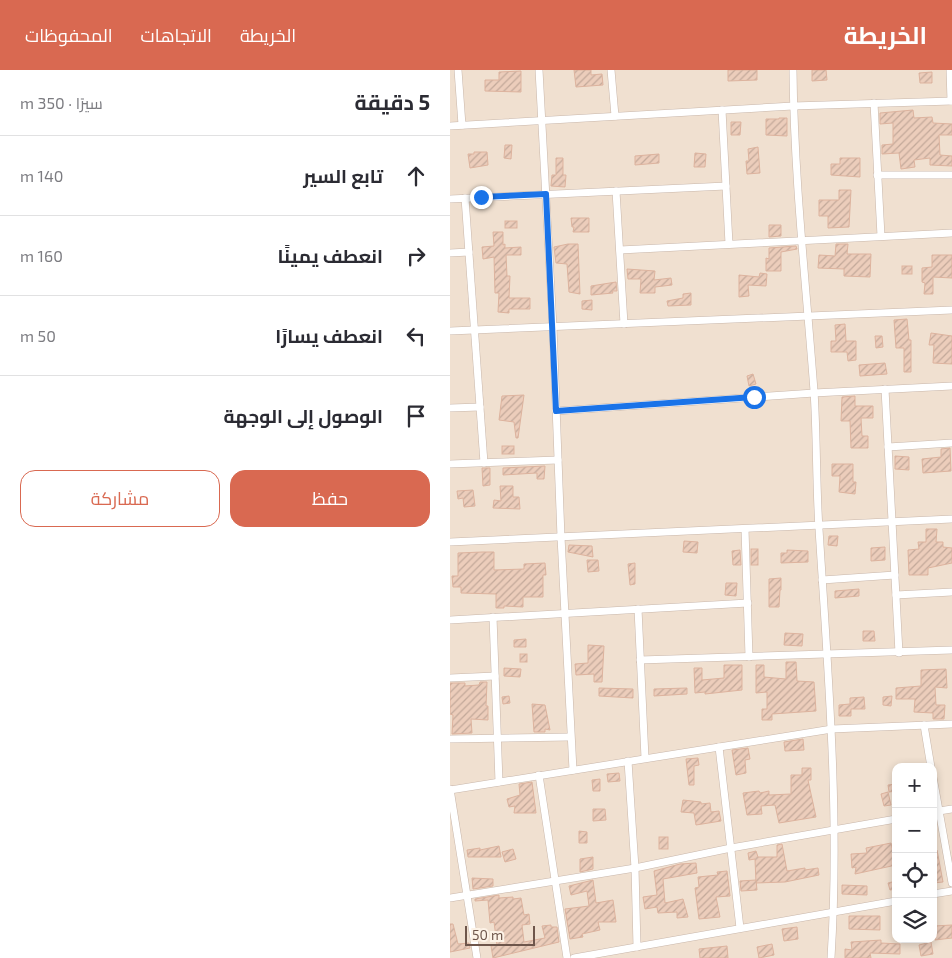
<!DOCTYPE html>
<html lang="ar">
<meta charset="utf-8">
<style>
:root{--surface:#fff;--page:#f7f7f7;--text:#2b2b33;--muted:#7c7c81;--line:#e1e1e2;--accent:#d96951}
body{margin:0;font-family:"Exo 2",Cairo,sans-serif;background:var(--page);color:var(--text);direction:rtl}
.controls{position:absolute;right:15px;bottom:15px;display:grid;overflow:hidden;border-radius:10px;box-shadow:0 2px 8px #0003}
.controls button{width:45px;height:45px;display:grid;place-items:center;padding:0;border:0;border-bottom:1px solid var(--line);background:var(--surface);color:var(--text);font:25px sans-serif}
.scale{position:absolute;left:15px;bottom:12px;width:70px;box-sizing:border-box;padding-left:5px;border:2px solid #6e564b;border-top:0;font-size:14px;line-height:18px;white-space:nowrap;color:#6e564b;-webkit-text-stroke:4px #fdf3e7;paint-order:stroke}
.stop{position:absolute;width:15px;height:15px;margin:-11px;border:4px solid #1a73e8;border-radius:50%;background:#fff}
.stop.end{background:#1a73e8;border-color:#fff;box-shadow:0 1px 5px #0008}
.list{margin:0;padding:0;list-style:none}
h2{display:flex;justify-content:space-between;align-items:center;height:65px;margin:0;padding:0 20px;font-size:21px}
h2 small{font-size:16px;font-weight:400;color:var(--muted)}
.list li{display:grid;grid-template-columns:32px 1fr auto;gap:15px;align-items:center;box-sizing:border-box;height:80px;padding:0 20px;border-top:1px solid var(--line)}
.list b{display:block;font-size:19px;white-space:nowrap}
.list em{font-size:16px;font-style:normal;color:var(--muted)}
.actions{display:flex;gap:10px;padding:15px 20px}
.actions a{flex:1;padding:11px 0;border:1px solid var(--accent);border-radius:15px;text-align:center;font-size:18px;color:var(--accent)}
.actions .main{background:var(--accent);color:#fff}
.icon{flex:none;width:28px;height:28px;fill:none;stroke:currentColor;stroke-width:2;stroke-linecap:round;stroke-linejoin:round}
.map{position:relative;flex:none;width:502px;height:888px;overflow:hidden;direction:ltr}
header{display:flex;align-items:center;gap:30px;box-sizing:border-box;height:70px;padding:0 25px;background:var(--accent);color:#fff}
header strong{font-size:24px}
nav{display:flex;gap:28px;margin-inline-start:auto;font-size:18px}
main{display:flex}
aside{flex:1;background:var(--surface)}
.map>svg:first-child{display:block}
.residential{fill:#f0e0d0;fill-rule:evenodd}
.building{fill:url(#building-hatch);stroke:#ddb39e}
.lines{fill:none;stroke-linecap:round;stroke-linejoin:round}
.minor-casing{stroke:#c8b6aa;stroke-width:8}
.minor{stroke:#fff;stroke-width:7}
.route{stroke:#1a73e8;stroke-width:6}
</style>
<header>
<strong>الخريطة</strong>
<nav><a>الخريطة</a><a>الاتجاهات</a><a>المحفوظات</a></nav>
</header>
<main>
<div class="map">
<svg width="502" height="888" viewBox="0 0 502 888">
<defs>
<pattern id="building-hatch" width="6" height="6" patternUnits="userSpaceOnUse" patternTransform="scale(1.25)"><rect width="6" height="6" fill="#eccdbb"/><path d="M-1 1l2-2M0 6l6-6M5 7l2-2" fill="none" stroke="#c3a99a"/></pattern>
</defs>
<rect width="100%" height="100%" fill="#f9efe1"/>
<path class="residential" d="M0 0H502V888H0ZM446 697H483V869H446Z"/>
<g class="building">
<polygon points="124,0 141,0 141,5 152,4 153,15 126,17"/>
<polygon points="278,0 307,0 307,10 278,11"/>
<polygon points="362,0 376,0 377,10 362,11"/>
<polygon points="71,1 71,22 35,21 35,10 49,10 49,2"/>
<polygon points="482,2 482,13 470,13 469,3"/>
<polygon points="463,40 464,48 482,47 483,53 502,54 502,65 489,65 490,85 502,86 502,96 480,95 480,88 464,90 465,97 451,99 449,83 432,84 432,75 443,74 443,53 430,54 430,43"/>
<polygon points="329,48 337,48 337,66 316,65 316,49 329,49"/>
<polygon points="281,52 291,52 290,65 281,65"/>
<polygon points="55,75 62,75 61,89 54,88"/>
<polygon points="308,77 310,103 297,104 296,91 299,91 298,79"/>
<polygon points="24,82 37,82 38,95 20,98 18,84 24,84"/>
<polygon points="245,83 256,84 255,97 244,97"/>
<polygon points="209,84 209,93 185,95 185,86"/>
<polygon points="106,88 113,88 113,105 116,105 115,117 101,116 102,105 106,105"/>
<polygon points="390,88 410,88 410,107 381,105 381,94 390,94"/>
<polygon points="389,120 401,120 399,157 378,158 378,146 369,146 369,130 389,130"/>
<polygon points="121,148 139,148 139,162 123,162 124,157 122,157"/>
<rect x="55" y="151" width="12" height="7"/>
<polygon points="319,155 331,155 331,166 319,167"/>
<polygon points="43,162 53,162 53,175 55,174 55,178 71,177 71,185 56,185 57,206 60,206 59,228 80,228 80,239 59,239 59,243 48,242 49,223 45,223 44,187 33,189 32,177 44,176"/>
<polygon points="118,174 128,174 130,224 119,222 117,194 106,193 104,177"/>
<polygon points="386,174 398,174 397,184 421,184 420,207 394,206 394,199 368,198 369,185 385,186"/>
<polygon points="346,176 347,179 331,182 331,201 316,201 316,188 319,189 319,178"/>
<polygon points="482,185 502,185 502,208 483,207 483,224 474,224 475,213 472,212 472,198 482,197"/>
<rect x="452" y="196" width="10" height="8"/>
<polygon points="177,199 205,201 204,210 221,208 222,215 205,217 205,223 190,223 191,209 178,209"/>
<polygon points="310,203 317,204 316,216 298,215 299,226 289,227 289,205 309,207"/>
<polygon points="166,212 167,221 162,221 163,223 141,225 141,216"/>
<polygon points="241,223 241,235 218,236 217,231 233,228 233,224"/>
<polygon points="142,230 142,240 132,239 132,231"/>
<polygon points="457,249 459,270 461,270 461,302 454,302 454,278 446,278 444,250"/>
<polygon points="395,254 396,271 406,271 406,290 398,291 397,282 381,282 381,271 386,271 385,255"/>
<polygon points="481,263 502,266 502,294 483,293 484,275 479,275"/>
<polygon points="425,266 432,266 433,277 426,278"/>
<polygon points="435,293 437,304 410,306 409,295"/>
<polygon points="303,304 306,314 299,316 297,306"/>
<polygon points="74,325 68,368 66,368 64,352 49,350 52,326"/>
<polygon points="405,326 405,336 423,336 423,348 411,348 412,366 418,366 418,378 401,378 400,351 391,351 392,327"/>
<rect x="52" y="376" width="12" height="8"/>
<polygon points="500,378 501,401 473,403 472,389 491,387 491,379"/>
<polygon points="445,386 459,387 459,400 445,399"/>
<polygon points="382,394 403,394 403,412 406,412 405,424 389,422 390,406 382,406"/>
<polygon points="95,396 94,409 87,409 87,403 53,405 53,398"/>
<polygon points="32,398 40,398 40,415 33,416"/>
<polygon points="50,416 63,416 63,427 69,427 70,439 43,438 44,430 51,431"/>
<polygon points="23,420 25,436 14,437 13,428 8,429 7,421"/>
<polygon points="476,459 487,459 486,472 493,472 493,477 502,478 502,493 478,498 478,505 459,505 458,480 469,479 468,472 476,472"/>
<polygon points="379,466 388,466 387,476 378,475"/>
<polygon points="234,471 248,472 247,483 233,482"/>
<polygon points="119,475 142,476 143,487 118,482"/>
<polygon points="435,477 435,490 421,491 421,478"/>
<rect x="301" y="479" width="7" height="16"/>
<polygon points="290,480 291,495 283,495 282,481"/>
<polygon points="337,480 358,481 358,492 331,493 331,483 337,483"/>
<polygon points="32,482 44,482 44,500 74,499 74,494 95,493 96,505 93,505 93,527 73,527 73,537 54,536 54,538 46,538 46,524 11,523 11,517 3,517 2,506 8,506 8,483"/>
<polygon points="137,490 148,490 149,501 138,502"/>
<polygon points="185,493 185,514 180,515 178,494"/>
<polygon points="331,508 331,520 330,520 329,537 319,537 319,509"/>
<polygon points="276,513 287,513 286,526 275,525"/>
<polygon points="409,519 409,526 385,528 385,521"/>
<polygon points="413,561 424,561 425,571 413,571"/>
<polygon points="335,563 353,564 352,576 334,575"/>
<polygon points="76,569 76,577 64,577 64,570"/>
<polygon points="138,575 154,576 152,612 144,612 144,604 126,605 125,594 138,593"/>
<rect x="70" y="584" width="7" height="8"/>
<polygon points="336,592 346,592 347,611 364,612 366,641 322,644 322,650 312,650 312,639 317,639 317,622 306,623 306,595 314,595 314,607 336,609"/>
<polygon points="274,595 292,595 292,620 255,624 255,622 245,623 244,598 252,598 252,610 274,608"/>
<polygon points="54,598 71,599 70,607 54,606"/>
<polygon points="496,599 497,618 485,617 486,635 495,635 494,649 483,649 483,643 464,642 465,629 446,629 446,618 471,616 471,600"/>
<polygon points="30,612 37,612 36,636 38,636 38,650 21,649 22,663 2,664 3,645 0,644 0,613 15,613 15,616 29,615"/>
<polygon points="149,618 183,619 183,628 149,626"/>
<polygon points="237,618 237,624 204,626 204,619"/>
<polygon points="59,626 60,633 53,634 52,627"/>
<polygon points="442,626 441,636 433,635 433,627"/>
<polygon points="414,627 415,639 401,639 401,646 389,646 389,635 400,634 400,628"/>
<polygon points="82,634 95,635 100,660 95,659 95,662 84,662"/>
<polygon points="353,669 354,680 335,681 334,672"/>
<polygon points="298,678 300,689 295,690 296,703 286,705 282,680"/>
<polygon points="248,688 249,695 244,696 244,715 239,715 236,689"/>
<polygon points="352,698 361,698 361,710 358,710 366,747 329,753 325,735 311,736 312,744 297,745 293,723 309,721 310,723 319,721 319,725 341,724 341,705 352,705"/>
<polygon points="169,703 170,711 158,712 157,704"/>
<polygon points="150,709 150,721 143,721 142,710"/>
<polygon points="82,712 86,743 64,743 65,736 59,737 57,729 70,725 69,714"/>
<polygon points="445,714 446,721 439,722 438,715"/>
<polygon points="438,722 441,735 434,736 431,724"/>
<polygon points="233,730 251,732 251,734 260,733 261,742 269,741 271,751 246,755 244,743 231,742"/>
<polygon points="143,739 155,739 156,750 143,751"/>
<polygon points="129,761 137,762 137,773 129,773"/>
<rect x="209" y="767" width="9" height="12"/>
<polygon points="441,773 446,795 405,804 406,797 402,798 401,784 417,783 416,778"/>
<polygon points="332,774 337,801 355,798 355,800 368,798 369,805 335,812 306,813 305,789 299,790 298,783 306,781 308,787 327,787 327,775"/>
<polygon points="49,776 51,787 18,787 17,780 30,778 30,780"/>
<polygon points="63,779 66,789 55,792 52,782"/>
<polygon points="483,780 487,780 493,812 483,813"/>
<polygon points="143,787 143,799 130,802 130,789"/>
<polygon points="246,793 247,803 213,809 215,833 233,829 238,847 227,848 227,842 208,843 207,837 195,839 193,827 207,825 204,801 230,794"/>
<polygon points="277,801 280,826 266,827 270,847 249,849 245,818 249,817 248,807 268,805 267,802"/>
<polygon points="22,808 43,809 43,816 23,819"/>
<polygon points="143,810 146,833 163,830 166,852 148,852 150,860 132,864 133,867 120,869 115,839 139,836 137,821 121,825 119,816"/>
<polygon points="306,810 307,820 291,821 290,811"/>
<polygon points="446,811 446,819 440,820 438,813"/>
<polygon points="392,815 417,816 417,825 392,824"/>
<polygon points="49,825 49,828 63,827 63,829 71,828 74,845 79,844 80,854 72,855 74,872 95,868 92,856 101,855 101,857 107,857 109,872 43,888 41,876 47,875 44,852 40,853 38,830 25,831 25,829"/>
<polygon points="399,846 430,846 430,860 399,859"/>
<polygon points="0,854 3,854 8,874 19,873 20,878 0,882"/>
<polygon points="502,855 502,868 485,870 484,856"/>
<polygon points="347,857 348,869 334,871 332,859"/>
<polygon points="431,870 431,873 450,874 450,884 420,883 421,888 395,888 395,879 402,880 401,872"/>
<polygon points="481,872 483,884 471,886 469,875"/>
<polygon points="322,874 324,885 309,888 307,877"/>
<polygon points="277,876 278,888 250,888 249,879"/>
</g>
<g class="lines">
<defs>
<g id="minor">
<polyline points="8,0 12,55"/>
<polyline points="89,0 103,257 111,467 123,700"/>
<polyline points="161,0 165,46"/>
<path d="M343 0C344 107 356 214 364 321 367 367 366 413 369 459 378 602 390 745 381 888"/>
<polyline points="500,0 501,31"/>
<polyline points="424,33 431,166"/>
<polyline points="272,40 279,174"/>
<polyline points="0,56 343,36 502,31"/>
<polyline points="427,105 502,105"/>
<polyline points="166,121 174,254"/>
<polyline points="15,128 34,393"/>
<polyline points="0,129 276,116"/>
<polyline points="170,180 502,163"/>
<polyline points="0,183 19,182"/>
<polyline points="0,261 502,240"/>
<polyline points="435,319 449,583"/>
<polyline points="0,338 30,337"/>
<polyline points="106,341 364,323 502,316"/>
<polyline points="438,377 502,373"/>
<polyline points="0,394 108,390"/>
<polyline points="295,459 299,587"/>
<polyline points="0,472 502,449"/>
<polyline points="372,510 445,505"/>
<polyline points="446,525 502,522"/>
<polyline points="188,539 195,688"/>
<polyline points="43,547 49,712"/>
<polyline points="0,550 298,533"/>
<polyline points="190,590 502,580"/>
<polyline points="0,608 45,606"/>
<polyline points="474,655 481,697"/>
<polyline points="0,669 120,667"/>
<polyline points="269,677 290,858"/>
<polyline points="178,691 185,798 187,877"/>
<polyline points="89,705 117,888"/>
<polyline points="483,707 502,813"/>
<polyline points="0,719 27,888"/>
<polyline points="0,720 382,659 502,654"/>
<polyline points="483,742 502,739"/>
<polyline points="483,824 502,821"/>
<polyline points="0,828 185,798 281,778 446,749"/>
<polyline points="124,888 446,831"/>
</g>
</defs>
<use href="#minor" class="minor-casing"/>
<use href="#minor" class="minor"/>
</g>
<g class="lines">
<polyline class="route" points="31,127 96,124 106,341 304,327"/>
</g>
</svg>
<div class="controls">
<button>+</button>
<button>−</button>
<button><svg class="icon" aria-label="locate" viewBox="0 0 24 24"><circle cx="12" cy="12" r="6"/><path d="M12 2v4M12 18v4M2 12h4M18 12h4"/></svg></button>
<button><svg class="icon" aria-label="layers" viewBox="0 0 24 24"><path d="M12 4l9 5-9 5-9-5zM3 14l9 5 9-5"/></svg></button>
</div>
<div class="scale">50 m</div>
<div class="stop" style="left:304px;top:327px"></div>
<div class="stop end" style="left:31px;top:127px"></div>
</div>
<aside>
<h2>5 دقيقة<small>سيرًا · 350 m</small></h2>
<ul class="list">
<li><svg class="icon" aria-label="ahead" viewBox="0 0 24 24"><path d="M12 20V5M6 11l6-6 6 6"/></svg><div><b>تابع السير</b></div><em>140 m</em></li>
<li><svg class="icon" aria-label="right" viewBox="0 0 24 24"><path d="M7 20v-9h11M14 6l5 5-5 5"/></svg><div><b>انعطف يمينًا</b></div><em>160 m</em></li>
<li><svg class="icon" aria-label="left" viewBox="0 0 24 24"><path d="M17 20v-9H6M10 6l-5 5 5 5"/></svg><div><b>انعطف يسارًا</b></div><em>50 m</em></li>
<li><svg class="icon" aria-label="arrive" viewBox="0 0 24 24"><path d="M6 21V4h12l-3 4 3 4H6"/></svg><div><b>الوصول إلى الوجهة</b></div></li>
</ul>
<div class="actions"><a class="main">حفظ</a><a>مشاركة</a></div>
</aside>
</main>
